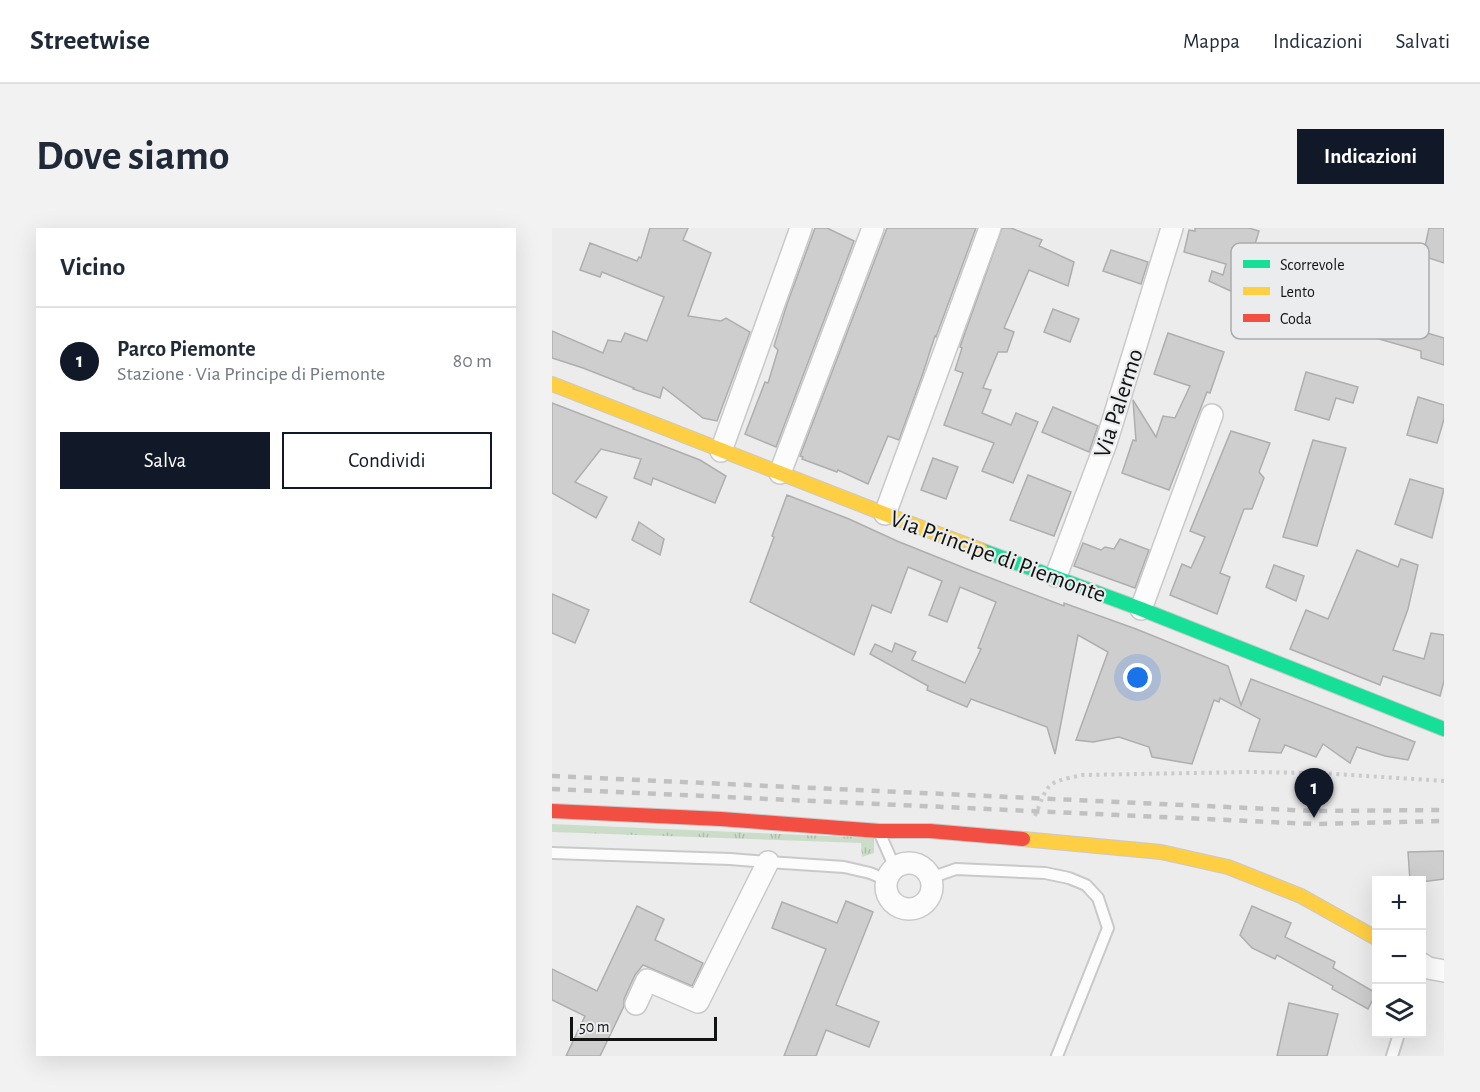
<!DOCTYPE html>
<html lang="it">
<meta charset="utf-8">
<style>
:root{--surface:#fff;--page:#f2f2f3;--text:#1f2937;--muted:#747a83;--line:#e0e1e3;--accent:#111827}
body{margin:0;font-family:"Alegreya Sans",sans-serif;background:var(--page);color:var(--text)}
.controls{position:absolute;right:18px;bottom:18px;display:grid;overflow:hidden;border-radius:0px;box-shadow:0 6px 24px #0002}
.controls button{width:54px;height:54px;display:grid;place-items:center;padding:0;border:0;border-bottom:2px solid var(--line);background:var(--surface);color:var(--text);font:30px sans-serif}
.scale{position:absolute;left:18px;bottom:15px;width:147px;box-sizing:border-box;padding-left:6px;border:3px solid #121313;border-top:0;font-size:16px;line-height:21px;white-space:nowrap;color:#121313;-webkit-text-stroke:4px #ebeced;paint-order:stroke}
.you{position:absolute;left:586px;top:450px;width:21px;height:21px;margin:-15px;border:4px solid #fff;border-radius:50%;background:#1a73e8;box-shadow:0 0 0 9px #1a73e833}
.badge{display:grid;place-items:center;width:39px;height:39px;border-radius:50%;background:var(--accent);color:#fff;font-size:20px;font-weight:700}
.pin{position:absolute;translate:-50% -50px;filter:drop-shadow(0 2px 3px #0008)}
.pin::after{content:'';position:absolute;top:32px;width:21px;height:18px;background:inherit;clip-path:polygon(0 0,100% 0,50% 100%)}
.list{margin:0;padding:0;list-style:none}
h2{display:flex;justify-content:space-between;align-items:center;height:78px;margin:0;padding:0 24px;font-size:26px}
h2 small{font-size:20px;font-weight:400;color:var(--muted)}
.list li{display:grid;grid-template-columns:39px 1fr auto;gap:18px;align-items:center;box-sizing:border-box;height:108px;padding:0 24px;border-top:2px solid var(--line)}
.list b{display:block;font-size:22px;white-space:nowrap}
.list p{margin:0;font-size:20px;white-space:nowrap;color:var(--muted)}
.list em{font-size:20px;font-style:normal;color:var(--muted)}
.actions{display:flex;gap:12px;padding:18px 24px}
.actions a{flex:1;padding:14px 0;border:2px solid var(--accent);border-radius:0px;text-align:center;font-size:21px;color:var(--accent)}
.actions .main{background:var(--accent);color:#fff}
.icon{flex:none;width:33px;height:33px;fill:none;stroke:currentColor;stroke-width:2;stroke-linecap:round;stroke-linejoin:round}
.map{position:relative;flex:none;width:892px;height:828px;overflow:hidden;border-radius:0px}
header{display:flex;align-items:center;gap:36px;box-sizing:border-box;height:84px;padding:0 30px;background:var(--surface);border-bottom:2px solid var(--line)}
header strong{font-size:28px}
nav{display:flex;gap:33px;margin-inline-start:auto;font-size:21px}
.intro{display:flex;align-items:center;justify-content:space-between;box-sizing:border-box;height:144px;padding:0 36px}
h1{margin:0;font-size:42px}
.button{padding:15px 27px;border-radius:0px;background:var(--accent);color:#fff;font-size:21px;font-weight:700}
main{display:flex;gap:36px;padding:0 36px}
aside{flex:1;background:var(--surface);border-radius:0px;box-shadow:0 6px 24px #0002}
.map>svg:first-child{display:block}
.grass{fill:url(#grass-tufts)}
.building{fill:#cfcecf;stroke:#aeaeae;stroke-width:1.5}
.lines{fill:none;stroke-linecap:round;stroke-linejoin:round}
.lane-casing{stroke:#c9c9c9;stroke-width:14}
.street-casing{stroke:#c9c9c9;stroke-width:24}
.fast-casing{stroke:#c9c9c9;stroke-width:16}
.slow-casing{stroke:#c9c9c9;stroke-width:16}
.jam-casing{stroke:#c9c9c9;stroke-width:16}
.path{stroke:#cacacb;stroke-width:4;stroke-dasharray:3 4.5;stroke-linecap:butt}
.lane{stroke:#fcfcfc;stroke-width:10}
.street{stroke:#fcfcfc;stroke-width:21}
.fast{stroke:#16e098;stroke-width:14}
.slow{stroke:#ffcf43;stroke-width:14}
.jam{stroke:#f24e42;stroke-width:14}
.rail{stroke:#c1c1c1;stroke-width:4.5;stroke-dasharray:8 8;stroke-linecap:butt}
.labels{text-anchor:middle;stroke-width:4.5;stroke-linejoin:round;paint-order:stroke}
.street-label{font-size:24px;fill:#121313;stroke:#ebeced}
.key{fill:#ebeced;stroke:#aaabac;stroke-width:1.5}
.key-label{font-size:16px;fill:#121313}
</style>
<header>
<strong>Streetwise</strong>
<nav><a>Mappa</a><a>Indicazioni</a><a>Salvati</a></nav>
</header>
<div class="intro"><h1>Dove siamo</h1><a class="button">Indicazioni</a></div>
<main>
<aside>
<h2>Vicino<small></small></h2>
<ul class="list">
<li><span class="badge">1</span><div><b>Parco Piemonte</b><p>Stazione · Via Principe di Piemonte</p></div><em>80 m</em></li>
</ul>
<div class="actions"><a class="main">Salva</a><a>Condividi</a></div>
</aside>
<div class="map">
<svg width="892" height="828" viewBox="0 0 892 828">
<defs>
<pattern id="grass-tufts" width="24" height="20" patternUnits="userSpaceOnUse" patternTransform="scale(1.5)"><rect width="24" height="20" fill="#cbddc9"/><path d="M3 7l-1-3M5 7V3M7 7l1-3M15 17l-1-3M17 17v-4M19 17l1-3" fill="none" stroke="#adbdac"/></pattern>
</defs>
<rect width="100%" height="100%" fill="#ececec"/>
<polygon class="grass" points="0,596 322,610 322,625 310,629 309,615 0,604"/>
<g class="building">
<polygon points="98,0 136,0 131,12 159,25 136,88 169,93 174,90 198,104 165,193 151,190 111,159 108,170 81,161 82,160 31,140 0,130 0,103 51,125 56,112 69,114 73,105 95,113 112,69 50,44 48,49 28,42 38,15 85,33 87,29 89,30"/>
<polygon points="263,0 275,0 302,13 224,219 193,206 213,154 216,155 226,122 222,118 235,76"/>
<polygon points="335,0 424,0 384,109 383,108 371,145 347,212 336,208 316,256 286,242 285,244 250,231 251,229 248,228"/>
<polygon points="450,0 459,0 490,12 487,18 522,34 516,58 477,42 452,100 462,104 455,124 446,124 431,160 439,162 430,185 459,197 464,185 486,194 461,255 430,243 442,215 392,197 411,145 403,142 410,120 408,119"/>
<polygon points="643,0 697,0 707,3 692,53 783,82 778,101 735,89 657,53 660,43 671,47 674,36 632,24 637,2 643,3"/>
<polygon points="877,0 892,0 892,35 871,28"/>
<polygon points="559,22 596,34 589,56 551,43"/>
<polygon points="501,81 527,91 518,114 492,104"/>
<polygon points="832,92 892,110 892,137 869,130 869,123 827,111"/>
<polygon points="616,105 672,124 658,165 655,164 617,262 570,245 581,212 584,213 581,172 604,209 611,188 623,190 638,158 602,146"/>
<polygon points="754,144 806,159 801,175 784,170 777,192 743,182"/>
<polygon points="866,169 892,177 892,191 885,215 855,207"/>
<polygon points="0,175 148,232 174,248 163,275 101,250 99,257 82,250 89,231 49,221 23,254 55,269 44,290 0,265"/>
<polygon points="501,179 546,198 537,224 490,204"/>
<polygon points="679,203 718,215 707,244 712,250 700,281 692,281 668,345 678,349 665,386 618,367 630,336 639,340 653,309 638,303"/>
<polygon points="761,212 794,220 765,318 731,309"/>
<polygon points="381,230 406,239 394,271 369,262"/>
<polygon points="476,247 519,264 502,308 458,292"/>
<polygon points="858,251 892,261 880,310 843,296"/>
<polygon points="235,267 297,291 345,313 415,341 512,378 512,375 584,401 676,438 689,477 699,451 863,514 856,532 833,528 805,519 798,535 771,516 764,529 733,517 729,525 697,523 708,491 668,470 667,474 662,472 640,536 600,529 597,519 567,509 541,514 524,512 556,424 526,407 503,526 495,499 419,471 415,479 375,462 376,458 318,426 323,416 340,424 343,415 364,424 360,432 413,455 429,421 426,420 444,374 408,359 395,394 377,387 390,353 356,339 339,385 320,377 302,427 198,374 222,309 220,308"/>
<polygon points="87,294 112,311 108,327 80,312"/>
<polygon points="568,311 597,322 583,360 522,338 531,315 549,322 553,319 562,321"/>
<polygon points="805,322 846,339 849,331 866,337 856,381 841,422 872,431 879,405 892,407 892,453 888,468 831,448 828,457 738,421 754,382 776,391"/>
<polygon points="722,337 752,348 744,373 714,359"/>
<polygon points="0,366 37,382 23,415 0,405"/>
<polygon points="892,623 892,651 870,654 870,652 858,652 856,624"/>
<polygon points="294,673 321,684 284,777 327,794 317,819 274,802 264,828 232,828 274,721 220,700 230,674 285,695"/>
<polygon points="85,678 112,691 103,712 151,735 140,758 91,737 83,747 72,771 72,778 48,828 14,828 33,788 0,772 0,741 45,763"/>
<polygon points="700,678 739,695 733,709 783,734 781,740 824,765 816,781 780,761 781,758 725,727 723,731 700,720 688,707"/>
<polygon points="737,775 786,786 775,828 725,828"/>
</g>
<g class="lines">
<defs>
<g id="lane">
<polyline points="328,606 343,640"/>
<polyline points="0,625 178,631 216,634 292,639 318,645 335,652"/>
<polyline points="378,650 404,641 493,645 517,650 534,657 546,670 556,700 505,828"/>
<polyline points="840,828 847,806"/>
</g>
<g id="street">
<polyline points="169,223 249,0"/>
<polyline points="228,245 321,0"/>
<polyline points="333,286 438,0"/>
<polyline points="504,348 554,215 620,0"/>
<polyline points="589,381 660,187"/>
<circle cx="357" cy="658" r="23"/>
<polyline points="870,736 876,740 892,743"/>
<polyline points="84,776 95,752 146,774 216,634"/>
</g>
<polyline id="fast" points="429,322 589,381 892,501"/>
<g id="slow">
<polyline points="0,156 333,286 429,322"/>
<polyline points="471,611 609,624 676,639 749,668 824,710"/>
</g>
<polyline id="jam" points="0,583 169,591 327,603 378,603 471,611"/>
</defs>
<use href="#lane" class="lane-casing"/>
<use href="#street" class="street-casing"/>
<use href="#fast" class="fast-casing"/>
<use href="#slow" class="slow-casing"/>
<use href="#jam" class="jam-casing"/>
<path class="path" d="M483 588C497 554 493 555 530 547L696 544 769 545 892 553"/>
<use href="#lane" class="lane"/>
<use href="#street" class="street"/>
<use href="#fast" class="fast"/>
<use href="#slow" class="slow"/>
<use href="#jam" class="jam"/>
<g class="rail">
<polyline points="0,548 762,583 892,582"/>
<polyline points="0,561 762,596 892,593"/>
</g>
</g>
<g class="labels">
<g class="street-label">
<text transform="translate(566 175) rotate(-72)" y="8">Via Palermo</text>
<text transform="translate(446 328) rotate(20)" y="8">Via Principe di Piemonte</text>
</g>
</g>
<rect x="679" y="15" width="198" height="96" rx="9" class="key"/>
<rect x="691" y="32" width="27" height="8" fill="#16e098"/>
<rect x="691" y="59" width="27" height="8" fill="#ffcf43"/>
<rect x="691" y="86" width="27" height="8" fill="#f24e42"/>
<g class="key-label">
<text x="728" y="42">Scorrevole</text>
<text x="728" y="69">Lento</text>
<text x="728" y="96">Coda</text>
</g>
</svg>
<div class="controls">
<button>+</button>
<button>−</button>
<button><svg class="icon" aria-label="layers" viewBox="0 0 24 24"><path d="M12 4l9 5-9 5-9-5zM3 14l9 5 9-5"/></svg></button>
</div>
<div class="scale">50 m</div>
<div class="you"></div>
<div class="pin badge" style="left:762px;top:590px">1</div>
</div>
</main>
